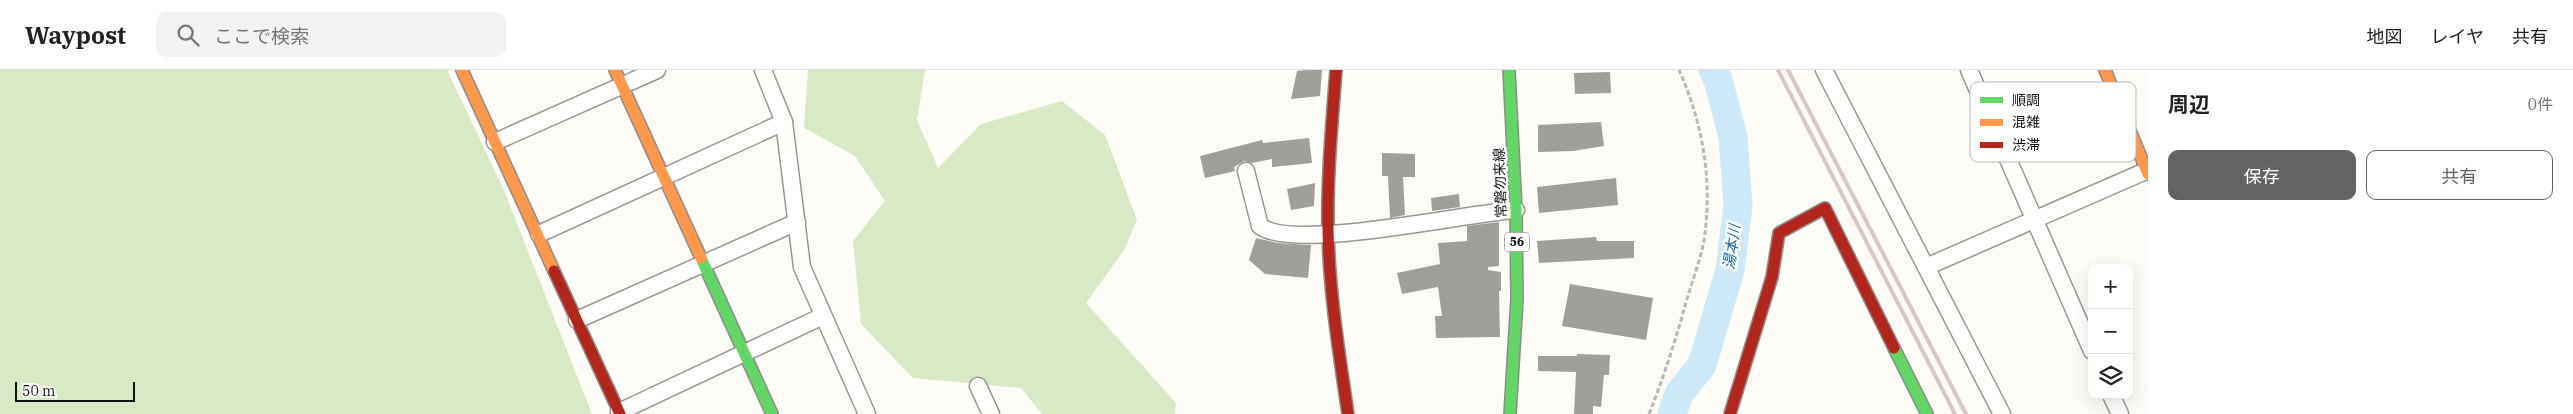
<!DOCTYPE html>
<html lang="ja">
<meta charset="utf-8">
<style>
:root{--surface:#fff;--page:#f2f2f2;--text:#222;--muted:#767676;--line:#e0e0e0;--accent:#646362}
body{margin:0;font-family:"IBM Plex Serif","Noto Sans JP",serif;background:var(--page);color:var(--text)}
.controls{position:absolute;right:15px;bottom:15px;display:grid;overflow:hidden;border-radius:10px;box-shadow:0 5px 20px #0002}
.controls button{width:45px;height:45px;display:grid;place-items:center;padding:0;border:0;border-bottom:1px solid var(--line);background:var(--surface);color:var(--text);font:25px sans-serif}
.scale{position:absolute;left:15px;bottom:12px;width:120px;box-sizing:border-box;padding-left:5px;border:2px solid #111;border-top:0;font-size:14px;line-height:18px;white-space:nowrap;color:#111;-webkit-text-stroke:4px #fff;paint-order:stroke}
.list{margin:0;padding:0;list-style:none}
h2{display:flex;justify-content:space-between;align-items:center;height:65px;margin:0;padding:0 20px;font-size:21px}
h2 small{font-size:16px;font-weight:400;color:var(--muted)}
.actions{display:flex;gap:10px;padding:15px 20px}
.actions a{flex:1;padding:11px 0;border:1px solid var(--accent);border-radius:10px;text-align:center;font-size:18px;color:var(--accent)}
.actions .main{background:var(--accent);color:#fff}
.icon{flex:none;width:28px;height:28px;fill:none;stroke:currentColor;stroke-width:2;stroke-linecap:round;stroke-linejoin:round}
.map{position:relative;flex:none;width:2148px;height:344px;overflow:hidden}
header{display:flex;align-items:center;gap:30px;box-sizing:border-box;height:70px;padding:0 25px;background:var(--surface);border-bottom:1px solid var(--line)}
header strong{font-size:24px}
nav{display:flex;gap:28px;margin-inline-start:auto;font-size:18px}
.search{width:350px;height:45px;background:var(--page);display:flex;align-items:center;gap:12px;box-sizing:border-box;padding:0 18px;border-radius:10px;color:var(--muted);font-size:19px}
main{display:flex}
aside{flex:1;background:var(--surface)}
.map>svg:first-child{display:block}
.forest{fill:#d8eac5}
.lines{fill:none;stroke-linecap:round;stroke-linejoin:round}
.river{stroke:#cde8f7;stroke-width:29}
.building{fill:#a19f9c}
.street-casing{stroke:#979795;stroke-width:19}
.fast-casing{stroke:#8e8d8b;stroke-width:14}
.slow-casing{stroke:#8e8d8b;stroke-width:14}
.jam-casing{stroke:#8e8d8b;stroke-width:14}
.path{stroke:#b9b9b8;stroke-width:3;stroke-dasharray:5 2.5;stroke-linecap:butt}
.street{stroke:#fffffe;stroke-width:16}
.fast{stroke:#63d668;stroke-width:11}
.slow{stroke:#ff974d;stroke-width:11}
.jam{stroke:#b3261e;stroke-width:11}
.rail{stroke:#d9c6c7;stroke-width:4}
.labels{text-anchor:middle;stroke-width:5;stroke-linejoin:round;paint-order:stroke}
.shield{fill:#fff;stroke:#585858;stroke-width:1}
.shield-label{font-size:12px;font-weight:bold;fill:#111}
.street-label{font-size:14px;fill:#111;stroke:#fff}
.water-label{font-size:15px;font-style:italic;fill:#1768a6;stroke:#fff}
.key{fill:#fff;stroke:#b8b8b8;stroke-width:1}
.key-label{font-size:14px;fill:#111}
</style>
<header>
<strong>Waypost</strong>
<div class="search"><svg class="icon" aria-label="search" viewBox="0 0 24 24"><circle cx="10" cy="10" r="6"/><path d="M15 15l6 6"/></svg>ここで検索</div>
<nav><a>地図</a><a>レイヤ</a><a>共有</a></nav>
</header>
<main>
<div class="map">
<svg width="2148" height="344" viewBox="0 0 2148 344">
<rect width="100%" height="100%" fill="#fdfcf7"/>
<g class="forest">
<polygon points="0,0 447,0 503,118 592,344 0,344"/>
<polygon points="808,0 925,0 917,50 938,98 981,54 1062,31 1105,65 1137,150 1124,180 1086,233 1176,333 1175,344 1042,344 1021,318 913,308 861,254 853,171 885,131 855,86 804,58"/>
</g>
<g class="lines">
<polyline class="river" points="1672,344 1679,324 1702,295 1730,200 1738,136 1733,67 1718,10 1713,0"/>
</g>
<g class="building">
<polygon points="1305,0 1322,0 1320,26 1291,29 1297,1"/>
<polygon points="1610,2 1611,23 1575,24 1574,3"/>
<polygon points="1601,52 1604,76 1573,81 1538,82 1538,55"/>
<polygon points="1309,68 1312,93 1272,97 1272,89 1252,93 1244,91 1234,97 1235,101 1205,108 1200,86 1262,70 1263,73"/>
<polygon points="1382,83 1415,84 1415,107 1403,107 1405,145 1390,148 1388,106 1382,106"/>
<polygon points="1616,108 1618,135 1539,143 1537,117"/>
<polygon points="1315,113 1314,136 1291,140 1287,119"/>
<polygon points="1459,124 1460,137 1432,141 1431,128"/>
<polygon points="1499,152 1499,196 1488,197 1488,200 1501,202 1501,221 1499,221 1500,267 1436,268 1435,246 1442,246 1438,217 1402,224 1397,203 1440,194 1438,173 1467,171 1467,156"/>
<polygon points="1596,167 1597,171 1634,171 1634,188 1539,193 1537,171"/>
<polygon points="1256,168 1278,173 1311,175 1308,208 1265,204 1249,190"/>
<polygon points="1570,214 1653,228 1646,270 1562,256"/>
<polygon points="1577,284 1610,285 1609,305 1604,305 1601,337 1593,336 1593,344 1574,344 1576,302 1538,301 1538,286 1577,286"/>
</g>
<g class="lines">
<defs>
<g id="street">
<polyline points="763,0 784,52 802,197 867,344"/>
<polyline points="1824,0 2002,344"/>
<polyline points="1969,0 2092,281"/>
<polyline points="495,72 657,0"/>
<path d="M1246 101 1260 156C1293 182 1466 143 1516 140"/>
<polyline points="539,164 784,52"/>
<polyline points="1926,197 2148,100"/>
<polyline points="577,250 797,152"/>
<polyline points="978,316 991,344"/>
<polyline points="2111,325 2120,344"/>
<polyline points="619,342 823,246"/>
</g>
<g id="fast">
<polyline points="1509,0 1516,140 1517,229 1510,344"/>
<polyline points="701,188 772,344"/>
<polyline points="1894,278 1927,344"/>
</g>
<g id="slow">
<polyline points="462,0 554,201"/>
<polyline points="615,0 701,188"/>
<polyline points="2105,0 2148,104"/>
</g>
<g id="jam">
<path d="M1336 0C1332 53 1327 106 1328 159 1329 221 1339 283 1348 344"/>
<polyline points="554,201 620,344"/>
<polyline points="1730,344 1772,207 1779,163 1825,138 1894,278"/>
</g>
</defs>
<use href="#street" class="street-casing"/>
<use href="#fast" class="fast-casing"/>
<use href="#slow" class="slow-casing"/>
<use href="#jam" class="jam-casing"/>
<path class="path" d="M1649 344C1663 309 1675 272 1685 236 1691 214 1700 192 1704 170 1713 111 1703 54 1679 0"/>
<use href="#street" class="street"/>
<use href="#fast" class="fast"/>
<use href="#slow" class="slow"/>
<use href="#jam" class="jam"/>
<g class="rail">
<polyline points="1778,0 1955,344"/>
<polyline points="1788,0 1966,344"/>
</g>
</g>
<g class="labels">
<rect class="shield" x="1504.5" y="162.5" width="25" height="19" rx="4"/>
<g class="shield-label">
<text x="1517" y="176">56</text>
</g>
<g class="street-label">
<text transform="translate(1500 113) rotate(-92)" y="5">常磐勿来線</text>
</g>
<g class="water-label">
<text transform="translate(1732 177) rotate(-82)" y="5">湯本川</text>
</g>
</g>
<rect x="1970" y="12" width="166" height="80" rx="8" class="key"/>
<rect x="1980" y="27" width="23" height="6" fill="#63d668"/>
<rect x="1980" y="49" width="23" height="7" fill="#ff974d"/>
<rect x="1980" y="72" width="23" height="6" fill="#b3261e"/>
<g class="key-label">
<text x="2012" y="35">順調</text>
<text x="2012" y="57">混雑</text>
<text x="2012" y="80">渋滞</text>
</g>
</svg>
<div class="controls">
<button>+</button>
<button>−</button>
<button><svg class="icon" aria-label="layers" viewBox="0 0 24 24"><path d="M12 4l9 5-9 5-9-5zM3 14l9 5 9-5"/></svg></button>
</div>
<div class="scale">50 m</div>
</div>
<aside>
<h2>周辺<small>0件</small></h2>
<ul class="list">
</ul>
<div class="actions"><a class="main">保存</a><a>共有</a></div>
</aside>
</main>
